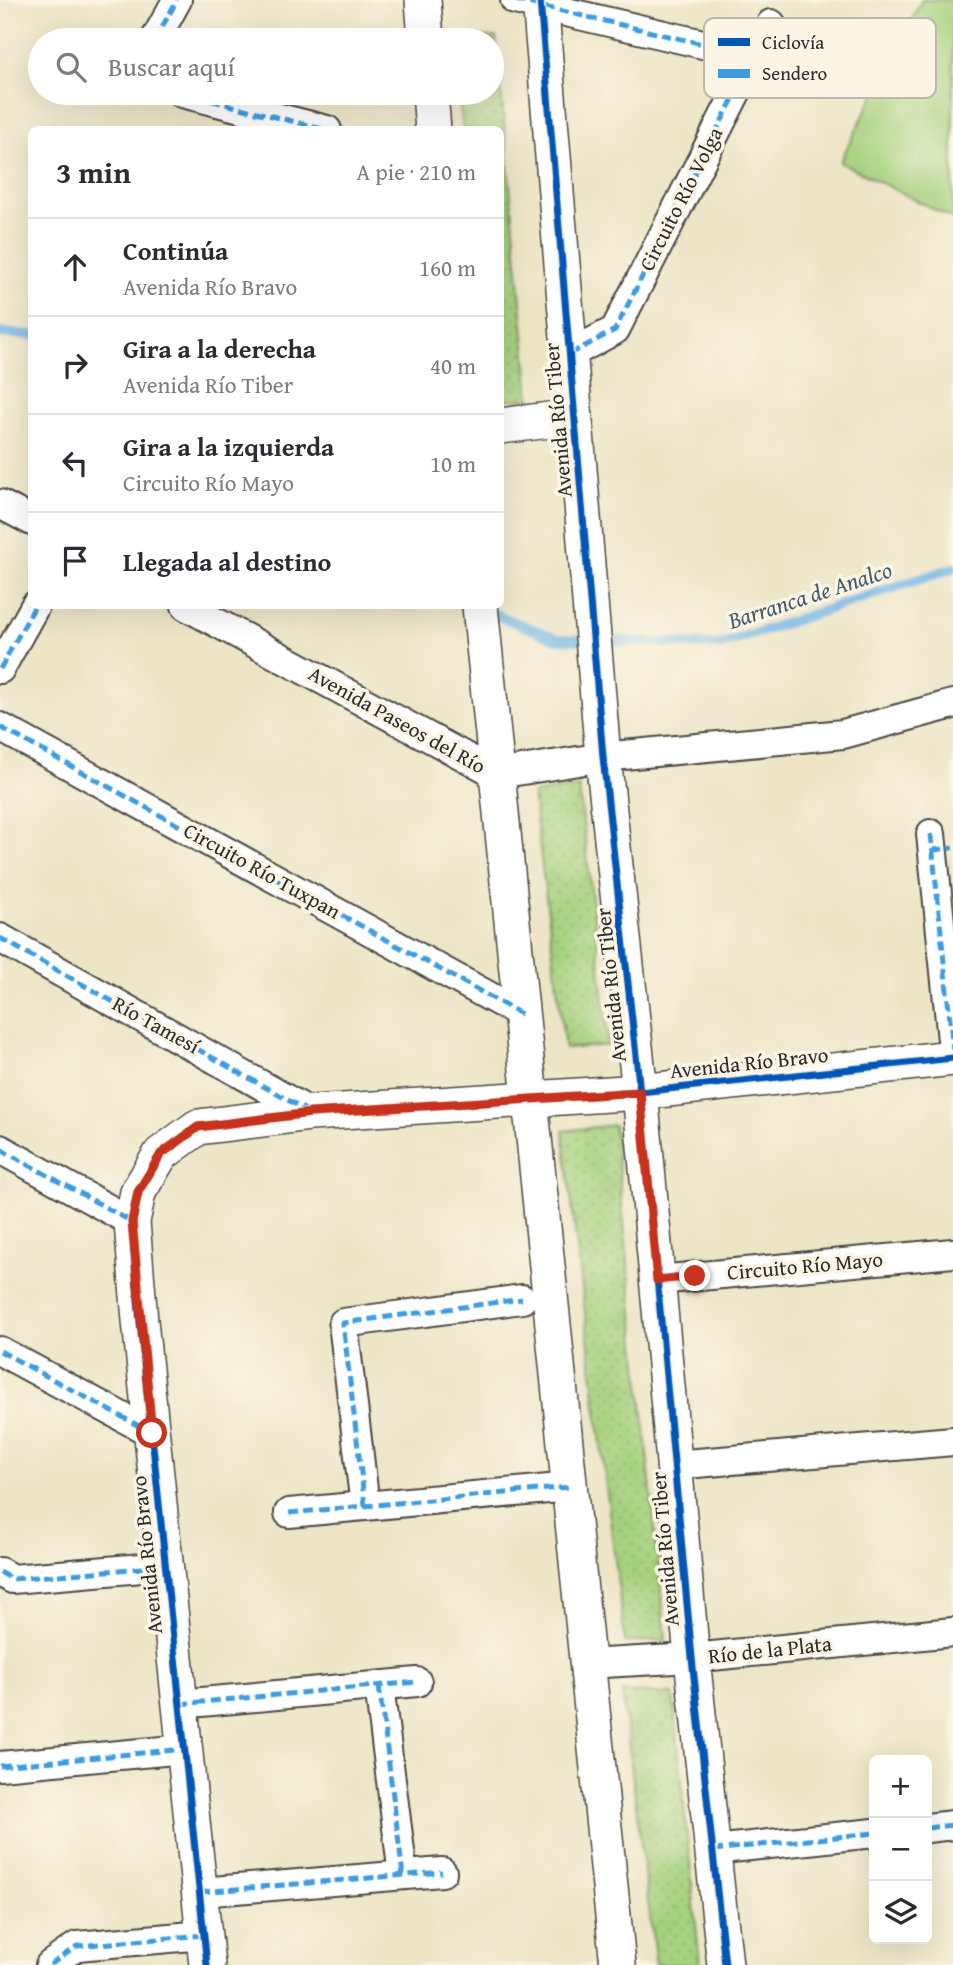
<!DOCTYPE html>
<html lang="es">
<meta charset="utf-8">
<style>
:root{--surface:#fff;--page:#f2f2f3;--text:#2b2b33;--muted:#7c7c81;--line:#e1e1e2}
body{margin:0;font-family:"Gentium Book Plus",serif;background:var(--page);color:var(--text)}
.controls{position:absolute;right:21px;bottom:21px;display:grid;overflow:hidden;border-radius:10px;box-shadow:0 7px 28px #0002}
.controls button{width:63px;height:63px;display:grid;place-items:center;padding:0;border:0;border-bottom:2px solid var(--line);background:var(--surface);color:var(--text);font:35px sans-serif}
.stop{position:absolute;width:21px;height:21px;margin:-16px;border:5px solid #c8321e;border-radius:50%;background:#fff}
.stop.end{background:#c8321e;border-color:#fff;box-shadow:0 2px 7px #0008}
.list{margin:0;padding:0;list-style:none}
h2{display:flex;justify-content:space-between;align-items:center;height:91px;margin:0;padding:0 28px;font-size:30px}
h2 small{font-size:23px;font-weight:400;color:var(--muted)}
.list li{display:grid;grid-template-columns:46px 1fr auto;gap:21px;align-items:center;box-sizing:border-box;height:98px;padding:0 28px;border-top:2px solid var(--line)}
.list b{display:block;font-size:26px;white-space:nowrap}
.list p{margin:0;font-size:23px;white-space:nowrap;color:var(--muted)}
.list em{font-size:23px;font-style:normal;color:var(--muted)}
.icon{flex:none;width:38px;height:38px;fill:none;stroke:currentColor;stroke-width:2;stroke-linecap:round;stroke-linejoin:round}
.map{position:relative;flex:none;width:953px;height:1965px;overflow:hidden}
.search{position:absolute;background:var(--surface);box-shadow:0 7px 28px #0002;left:28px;top:28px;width:476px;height:77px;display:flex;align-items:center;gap:18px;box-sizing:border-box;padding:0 24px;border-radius:38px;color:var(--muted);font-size:26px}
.panel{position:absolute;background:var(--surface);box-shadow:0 7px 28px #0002;left:28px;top:126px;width:476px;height:483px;border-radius:10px}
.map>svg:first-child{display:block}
.park{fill:url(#park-dots);stroke:#687e55;stroke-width:2}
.pitch{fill:#a6d27f;stroke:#687e55;stroke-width:2}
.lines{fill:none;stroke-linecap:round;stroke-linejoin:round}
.stream{stroke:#6eb4e5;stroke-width:10}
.minor-casing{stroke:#484742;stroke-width:32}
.tertiary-casing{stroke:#484742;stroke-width:38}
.minor{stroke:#fff;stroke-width:28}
.tertiary{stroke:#fff;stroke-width:35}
.quiet{stroke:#3d9ce1;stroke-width:5;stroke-dasharray:10 5;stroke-linecap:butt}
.cycleway-casing{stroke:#fcf5e5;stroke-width:11}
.cycleway{stroke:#0057b8;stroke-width:7}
.route{stroke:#c8321e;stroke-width:9}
.labels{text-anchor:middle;stroke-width:7;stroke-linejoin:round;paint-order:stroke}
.street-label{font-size:21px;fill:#2b2b2b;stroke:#fcf5e5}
.water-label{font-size:23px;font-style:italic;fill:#425b6c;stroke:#fcf5e5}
.key{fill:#fcf5e5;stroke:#bdb8ad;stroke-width:2}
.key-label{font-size:19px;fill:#2b2b2b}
</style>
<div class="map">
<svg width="953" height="1965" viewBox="0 0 953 1965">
<defs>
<pattern id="park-dots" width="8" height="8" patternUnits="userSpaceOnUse" patternTransform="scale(1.75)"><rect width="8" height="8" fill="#a6d27f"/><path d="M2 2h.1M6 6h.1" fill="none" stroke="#8fb46e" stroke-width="1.8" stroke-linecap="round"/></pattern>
</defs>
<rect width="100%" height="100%" fill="#fcf5e5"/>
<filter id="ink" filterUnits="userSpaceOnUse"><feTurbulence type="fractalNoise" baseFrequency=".0143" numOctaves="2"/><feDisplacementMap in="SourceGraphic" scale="14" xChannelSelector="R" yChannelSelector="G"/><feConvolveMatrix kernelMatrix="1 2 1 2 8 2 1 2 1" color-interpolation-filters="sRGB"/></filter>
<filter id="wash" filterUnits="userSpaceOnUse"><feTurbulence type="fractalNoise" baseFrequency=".00686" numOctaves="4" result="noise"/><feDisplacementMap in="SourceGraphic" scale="28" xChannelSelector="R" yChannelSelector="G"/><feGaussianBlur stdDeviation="1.57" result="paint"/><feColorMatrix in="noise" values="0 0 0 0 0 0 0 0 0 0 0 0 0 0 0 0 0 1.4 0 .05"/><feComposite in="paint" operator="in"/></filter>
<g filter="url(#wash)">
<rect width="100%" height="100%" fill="#ede5c6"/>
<g class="park">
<polygon points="451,36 496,37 530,399 501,400 500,130 463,129 458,93 492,93 492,40 452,40"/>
<polygon points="579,787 609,1045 565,1049 533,794"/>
<polygon points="614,1125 666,1640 625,1642 563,1131"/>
<polygon points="622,1692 673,1694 700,1965 656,1965"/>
</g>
<polygon class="pitch" points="922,0 953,0 953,219 840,162"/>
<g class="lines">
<g class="stream">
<polyline points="0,333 32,335"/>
<polyline points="487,611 557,639 720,645 953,568"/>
</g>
</g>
</g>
<g filter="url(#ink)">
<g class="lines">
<defs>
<g id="minor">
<polyline points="515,0 754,56"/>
<polyline points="155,40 177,0"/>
<polyline points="182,93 327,130"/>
<polyline points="570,354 615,330 771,24"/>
<polyline points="0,504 32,521"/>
<polyline points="186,606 497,774 603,757 843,734 953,704"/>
<polyline points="0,669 35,606"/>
<polyline points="0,727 523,1015"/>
<polyline points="931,834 953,1050"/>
<polyline points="0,938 311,1113"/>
<polyline points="0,1149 132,1222"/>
<polyline points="657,1280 953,1253"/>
<polyline points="0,1351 152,1433"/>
<polyline points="674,1465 953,1441"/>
<polyline points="365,1506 343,1323 522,1299"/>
<polyline points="289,1513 570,1487"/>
<polyline points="0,1572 12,1579 166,1566"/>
<polyline points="586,1664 692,1658 953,1632"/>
<polyline points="379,1686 403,1875"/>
<polyline points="180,1704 417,1682"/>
<polyline points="0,1766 185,1749"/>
<polyline points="927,1828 953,1825"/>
<polyline points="713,1850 874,1833"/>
<polyline points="200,1892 442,1872"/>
<polyline points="50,1965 77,1946 204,1935"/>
</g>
<g id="tertiary">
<polyline points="423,0 426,40"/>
<polyline points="540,0 603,757 640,1092 692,1658 725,1965"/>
<polyline points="430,93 433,130"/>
<polyline points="500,426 575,417"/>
<polyline points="480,606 618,1965"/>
<polyline points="207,1965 140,1321 132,1222 138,1192 161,1154 198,1127 311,1113 640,1092 953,1058"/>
</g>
</defs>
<use href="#minor" class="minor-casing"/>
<use href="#tertiary" class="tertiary-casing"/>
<use href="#minor" class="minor"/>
<use href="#tertiary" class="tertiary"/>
<g class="quiet">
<polyline points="515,0 754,56"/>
<polyline points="155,40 177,0"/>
<polyline points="182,93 327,130"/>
<polyline points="570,354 615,330 771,24"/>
<polyline points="0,669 35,606"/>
<polyline points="0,727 523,1015"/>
<polyline points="931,834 953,1050"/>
<polyline points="933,850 953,848"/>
<polyline points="0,938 311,1113"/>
<polyline points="0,1149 132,1222"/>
<polyline points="0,1351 152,1433"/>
<polyline points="365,1506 343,1323 522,1299"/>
<polyline points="289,1513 570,1487"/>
<polyline points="0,1572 12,1579 166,1566"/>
<polyline points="379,1686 403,1875"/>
<polyline points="180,1704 417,1682"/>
<polyline points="0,1766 185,1749"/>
<polyline points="927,1828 953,1825"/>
<polyline points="713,1850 874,1833"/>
<polyline points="200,1892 442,1872"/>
<polyline points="50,1965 77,1946 204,1935"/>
</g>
<defs>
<g id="cycleway">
<polyline points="540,0 603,757 640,1092 692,1658 725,1965"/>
<polyline points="207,1965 140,1321 132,1222 138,1192 161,1154 198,1127 311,1113 640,1092 953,1058"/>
</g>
</defs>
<use href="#cycleway" class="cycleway-casing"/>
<use href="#cycleway" class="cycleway"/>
</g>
</g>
<g class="lines" filter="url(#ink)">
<polyline class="route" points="152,1433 132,1222 138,1192 161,1154 198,1127 311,1113 640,1092 657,1280 695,1276"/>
</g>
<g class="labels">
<g class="street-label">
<text transform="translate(681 199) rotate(-63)" y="7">Circuito Río Volga</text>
<text transform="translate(558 420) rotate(-95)" y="7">Avenida Río Tiber</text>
<text transform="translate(397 720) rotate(29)" y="7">Avenida Paseos del Río</text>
<text transform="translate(262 871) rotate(29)" y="7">Circuito Río Tuxpan</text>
<text transform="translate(611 985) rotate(-96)" y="7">Avenida Río Tiber</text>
<text transform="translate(156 1025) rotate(29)" y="7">Río Tamesí</text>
<text transform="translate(749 1063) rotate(-6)" y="7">Avenida Río Bravo</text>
<text transform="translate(805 1266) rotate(-5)" y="7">Circuito Río Mayo</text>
<text transform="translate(665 1549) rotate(-95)" y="7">Avenida Río Tiber</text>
<text transform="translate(147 1555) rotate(-96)" y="7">Avenida Río Bravo</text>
<text transform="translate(770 1650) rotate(-6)" y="7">Río de la Plata</text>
</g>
<g class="water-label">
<text transform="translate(810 595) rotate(-18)" y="8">Barranca de Analco</text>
</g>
</g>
<rect x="704" y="18" width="232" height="80" rx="10" class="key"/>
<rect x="718" y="38" width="32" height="8" fill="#0057b8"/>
<rect x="718" y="69" width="32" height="9" fill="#3d9ce1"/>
<g class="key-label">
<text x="762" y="49">Ciclovía</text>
<text x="762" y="80">Sendero</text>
</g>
</svg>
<div class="controls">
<button>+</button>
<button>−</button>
<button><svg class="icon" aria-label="layers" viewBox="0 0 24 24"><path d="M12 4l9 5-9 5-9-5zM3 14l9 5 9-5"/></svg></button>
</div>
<div class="stop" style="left:152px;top:1433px"></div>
<div class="stop end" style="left:695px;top:1276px"></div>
<div class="search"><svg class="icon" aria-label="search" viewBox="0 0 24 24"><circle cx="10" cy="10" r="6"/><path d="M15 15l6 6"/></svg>Buscar aquí</div>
<section class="panel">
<h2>3 min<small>A pie · 210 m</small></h2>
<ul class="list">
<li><svg class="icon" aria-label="ahead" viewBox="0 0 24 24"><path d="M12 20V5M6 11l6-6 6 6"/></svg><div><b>Continúa</b><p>Avenida Río Bravo</p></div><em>160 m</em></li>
<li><svg class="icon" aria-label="right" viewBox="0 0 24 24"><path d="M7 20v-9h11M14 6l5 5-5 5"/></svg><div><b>Gira a la derecha</b><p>Avenida Río Tiber</p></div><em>40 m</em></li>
<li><svg class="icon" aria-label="left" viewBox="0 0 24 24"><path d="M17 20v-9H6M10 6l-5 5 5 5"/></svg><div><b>Gira a la izquierda</b><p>Circuito Río Mayo</p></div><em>10 m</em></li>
<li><svg class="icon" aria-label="arrive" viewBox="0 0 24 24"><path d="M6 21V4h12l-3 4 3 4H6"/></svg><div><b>Llegada al destino</b></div></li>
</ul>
</section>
</div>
